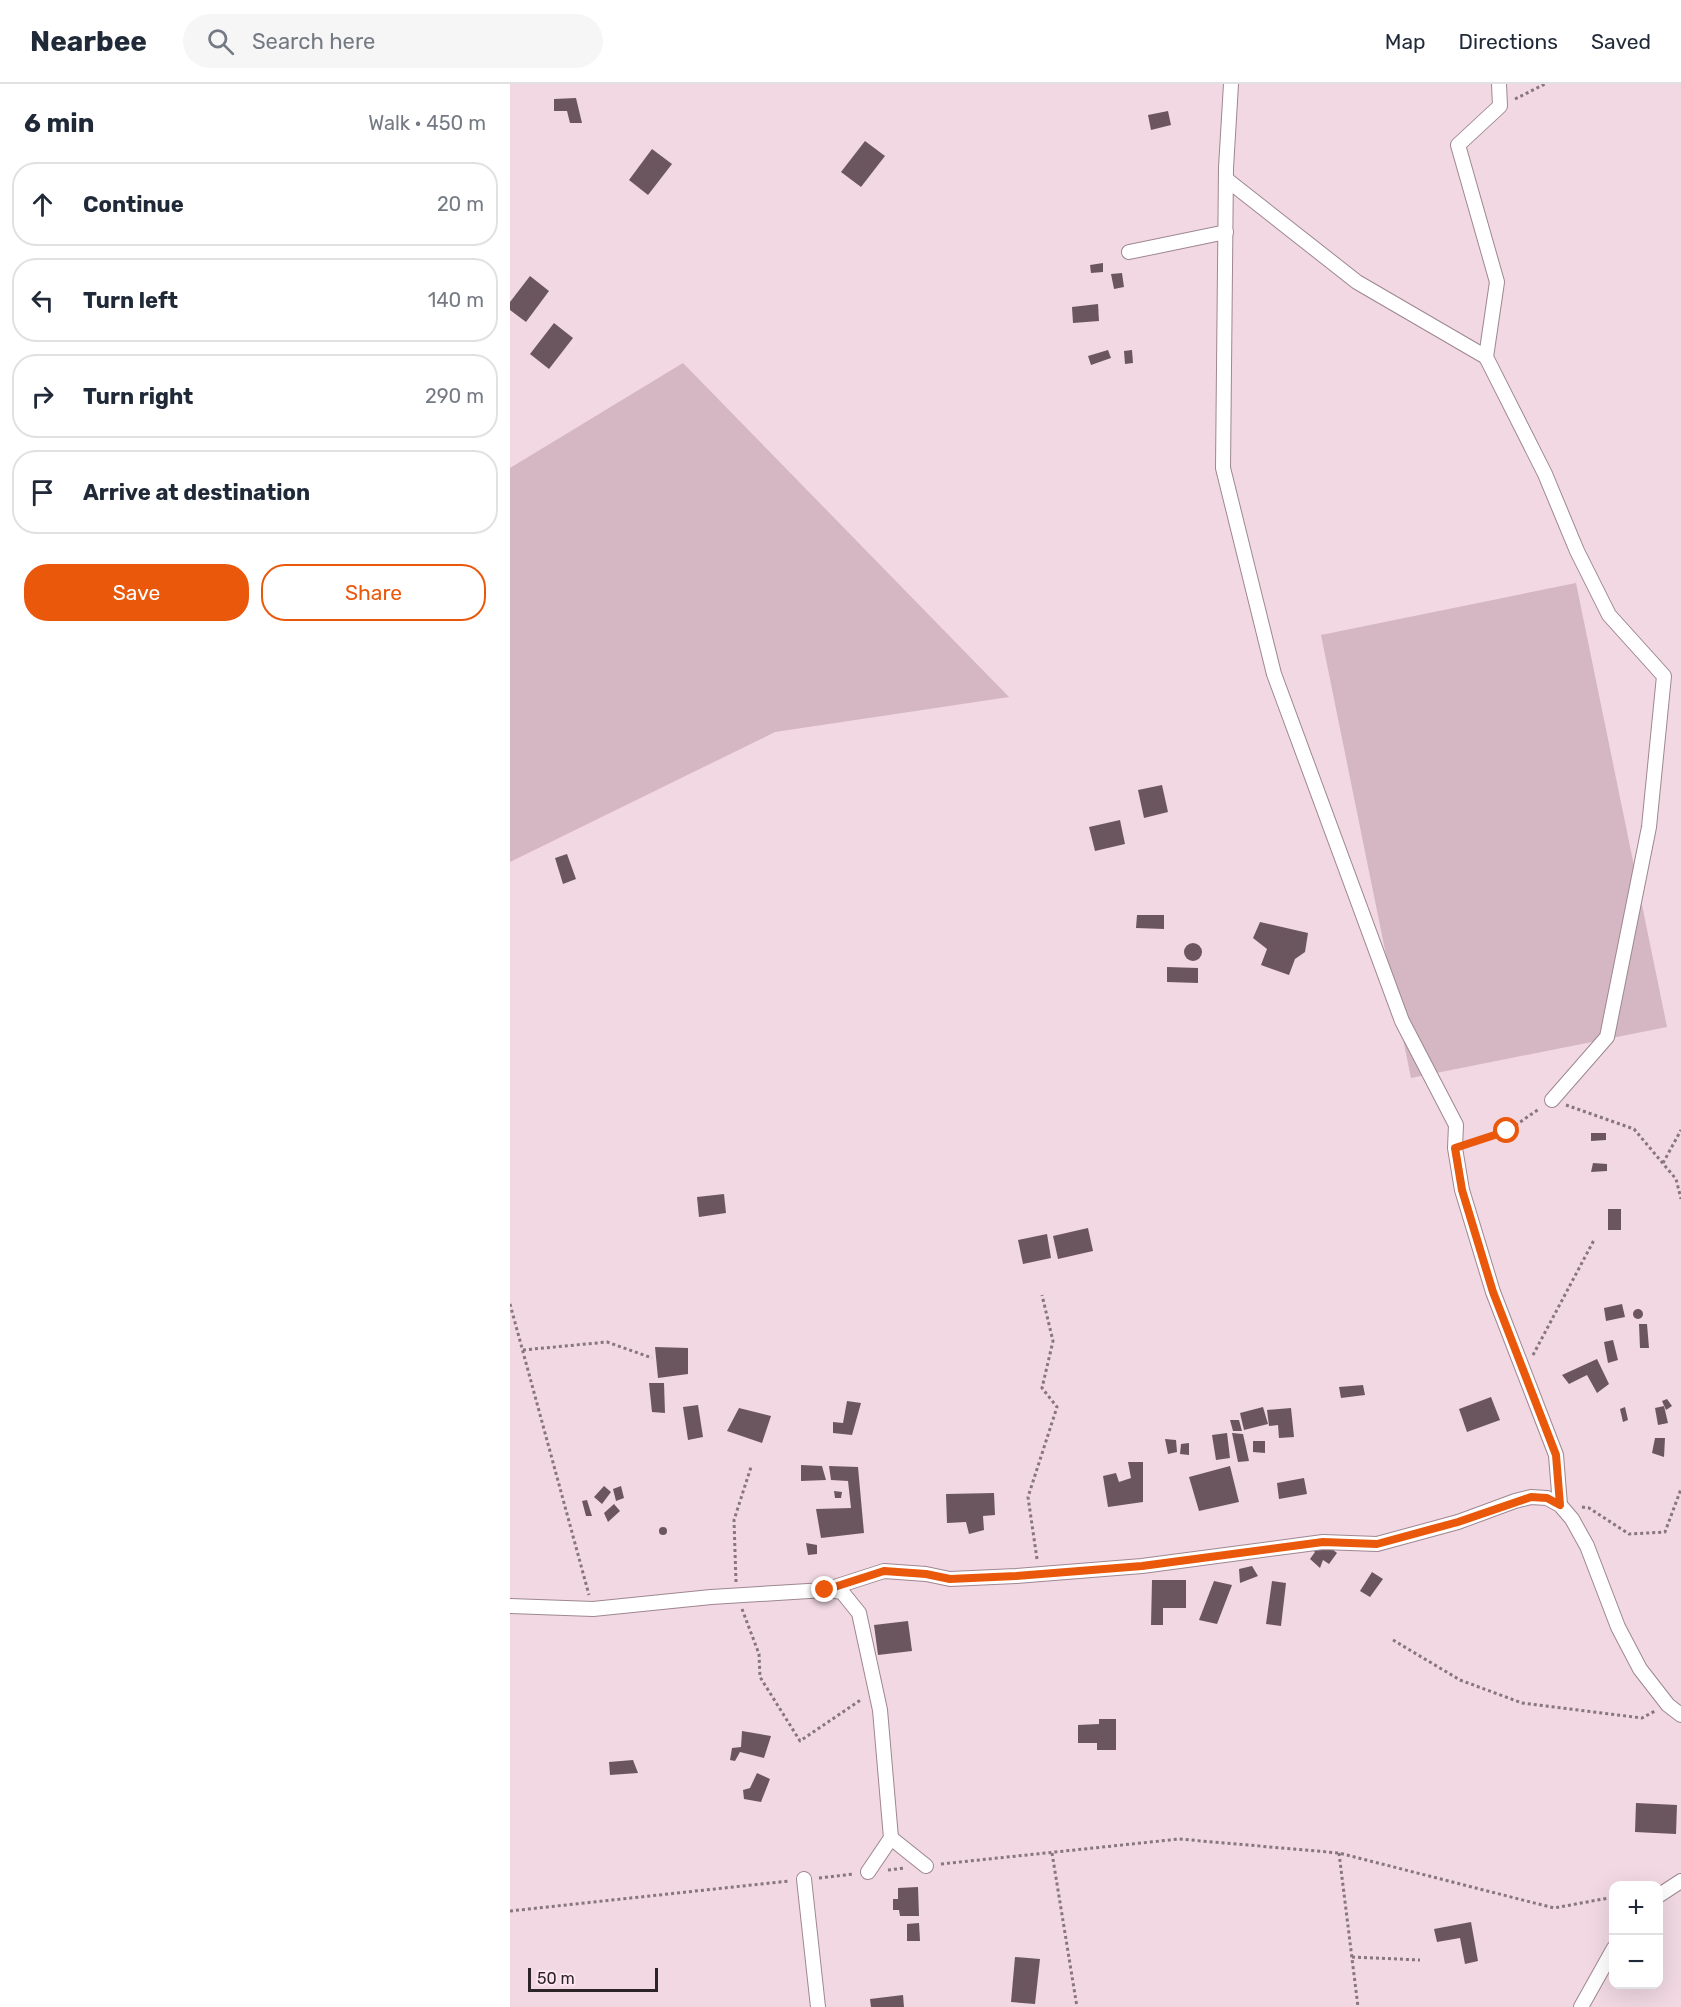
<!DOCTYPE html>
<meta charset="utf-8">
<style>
:root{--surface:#fff;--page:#f6f6f7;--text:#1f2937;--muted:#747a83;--line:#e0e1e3;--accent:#ea580c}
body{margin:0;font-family:Rubik,sans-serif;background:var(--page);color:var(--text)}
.controls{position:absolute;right:18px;bottom:18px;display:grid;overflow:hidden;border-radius:12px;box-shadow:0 6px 24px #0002}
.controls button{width:54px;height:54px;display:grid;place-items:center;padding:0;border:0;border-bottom:2px solid var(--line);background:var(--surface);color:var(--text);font:30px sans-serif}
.scale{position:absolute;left:18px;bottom:15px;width:130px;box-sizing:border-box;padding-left:6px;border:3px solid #2d2428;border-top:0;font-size:16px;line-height:21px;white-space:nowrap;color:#2d2428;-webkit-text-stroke:4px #fee5f0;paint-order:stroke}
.stop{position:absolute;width:18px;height:18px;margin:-14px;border:4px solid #ea580c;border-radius:50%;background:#fff}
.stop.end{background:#ea580c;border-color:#fff;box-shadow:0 2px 6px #0008}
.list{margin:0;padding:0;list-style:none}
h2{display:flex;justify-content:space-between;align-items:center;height:78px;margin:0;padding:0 24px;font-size:26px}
h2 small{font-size:20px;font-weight:400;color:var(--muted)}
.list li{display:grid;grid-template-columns:39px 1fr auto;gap:18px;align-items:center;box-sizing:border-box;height:84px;margin:0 12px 12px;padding:0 12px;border:2px solid var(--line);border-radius:24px}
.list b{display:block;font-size:22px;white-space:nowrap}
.list em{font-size:20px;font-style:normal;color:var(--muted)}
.actions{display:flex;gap:12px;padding:18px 24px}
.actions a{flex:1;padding:14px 0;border:2px solid var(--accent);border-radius:24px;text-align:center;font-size:21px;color:var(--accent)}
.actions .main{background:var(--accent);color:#fff}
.icon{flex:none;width:33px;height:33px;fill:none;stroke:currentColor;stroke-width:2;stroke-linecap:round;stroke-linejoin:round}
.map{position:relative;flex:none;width:1171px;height:1923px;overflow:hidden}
header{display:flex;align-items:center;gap:36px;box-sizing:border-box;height:84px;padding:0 30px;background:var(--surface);border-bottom:2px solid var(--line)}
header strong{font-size:28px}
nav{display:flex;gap:33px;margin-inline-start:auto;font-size:21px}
.search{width:420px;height:54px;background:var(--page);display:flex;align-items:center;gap:15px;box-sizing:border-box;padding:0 21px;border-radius:33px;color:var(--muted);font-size:22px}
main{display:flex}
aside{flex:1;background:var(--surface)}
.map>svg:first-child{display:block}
.green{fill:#d5b6c3}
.building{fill:#6b565f}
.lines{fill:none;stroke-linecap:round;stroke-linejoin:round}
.minor-casing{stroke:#9e8791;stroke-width:16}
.path{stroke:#87767d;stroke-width:3;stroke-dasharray:3 3;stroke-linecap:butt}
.minor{stroke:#fff;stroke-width:14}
.route{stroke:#ea580c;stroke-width:8}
</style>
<header>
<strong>Nearbee</strong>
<div class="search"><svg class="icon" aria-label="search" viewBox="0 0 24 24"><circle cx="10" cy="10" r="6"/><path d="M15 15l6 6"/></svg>Search here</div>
<nav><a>Map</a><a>Directions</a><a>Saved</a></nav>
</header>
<main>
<aside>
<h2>6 min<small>Walk · 450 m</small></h2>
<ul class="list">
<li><svg class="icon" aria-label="ahead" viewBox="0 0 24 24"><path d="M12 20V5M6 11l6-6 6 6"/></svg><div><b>Continue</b></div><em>20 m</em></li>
<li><svg class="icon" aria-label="left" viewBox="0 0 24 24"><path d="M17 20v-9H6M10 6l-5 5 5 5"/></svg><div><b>Turn left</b></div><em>140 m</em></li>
<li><svg class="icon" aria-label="right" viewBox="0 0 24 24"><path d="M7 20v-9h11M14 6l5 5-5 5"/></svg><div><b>Turn right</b></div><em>290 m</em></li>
<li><svg class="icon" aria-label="arrive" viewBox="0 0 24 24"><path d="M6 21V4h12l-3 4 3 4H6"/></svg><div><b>Arrive at destination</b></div></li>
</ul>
<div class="actions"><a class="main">Save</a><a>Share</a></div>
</aside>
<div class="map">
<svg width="1171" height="1923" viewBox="0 0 1171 1923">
<rect width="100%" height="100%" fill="#f1d8e3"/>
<g class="green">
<polygon points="173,279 499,613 265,648 0,778 0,384"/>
<polygon points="1066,499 1157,943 901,994 811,551"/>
</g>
<g class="building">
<polygon points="66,14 72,39 60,39 57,27 44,27 44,15"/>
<polygon points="658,27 661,41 641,46 638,31"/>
<polygon points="355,57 375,72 351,103 331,88"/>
<polygon points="142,65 162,80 138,111 119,96"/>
<polygon points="593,179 593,188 581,189 580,181"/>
<polygon points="612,189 614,203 604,205 601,190"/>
<polygon points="20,192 39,207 16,238 0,226 0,218"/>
<polygon points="588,220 589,237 563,239 562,223"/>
<polygon points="44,239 63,254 39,285 20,270"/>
<polygon points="598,266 601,274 581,281 578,272"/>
<polygon points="622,266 623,279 615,280 614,267"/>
<polygon points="652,701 658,728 634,734 628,706"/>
<polygon points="610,736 615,760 585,767 579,743"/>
<polygon points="57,770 66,795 53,800 45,774"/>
<polygon points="627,831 654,831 654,845 626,844"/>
<polygon points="750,838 798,849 795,868 785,875 779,891 751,881 757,865 743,854"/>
<circle cx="683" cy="868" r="9"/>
<polygon points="657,883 688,884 688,899 657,898"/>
<polygon points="1081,1049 1096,1049 1096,1056 1081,1057"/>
<polygon points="1083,1079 1097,1080 1097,1087 1081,1088"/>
<polygon points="214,1110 216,1129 189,1133 187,1113"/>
<rect x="1098" y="1125" width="13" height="21"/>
<polygon points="578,1144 583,1167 548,1175 543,1152"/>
<polygon points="537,1150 541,1174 513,1180 508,1156"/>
<polygon points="1112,1220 1115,1233 1096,1237 1094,1224"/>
<circle cx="1128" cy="1230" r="5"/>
<polygon points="1129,1240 1137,1240 1139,1264 1130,1264"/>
<polygon points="1103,1256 1108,1276 1098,1279 1094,1258"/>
<polygon points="145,1263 178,1264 178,1290 148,1294"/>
<polygon points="1087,1275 1099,1300 1087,1309 1077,1291 1059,1300 1052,1291"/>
<polygon points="139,1299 154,1299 155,1329 142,1328"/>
<polygon points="853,1301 855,1311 831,1314 829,1303"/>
<polygon points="981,1313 990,1336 957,1348 949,1325"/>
<polygon points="1157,1315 1162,1322 1156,1326 1152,1317"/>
<polygon points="337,1317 351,1319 342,1351 323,1349 323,1338 333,1339"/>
<polygon points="188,1321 193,1353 178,1356 173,1323"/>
<polygon points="1154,1322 1158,1339 1148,1341 1145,1324"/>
<polygon points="753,1323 758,1340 734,1346 730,1329"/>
<polygon points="1115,1323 1118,1336 1113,1338 1110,1325"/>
<polygon points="229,1324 261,1332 252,1359 217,1347"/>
<polygon points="781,1324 784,1353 769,1354 768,1341 759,1342 757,1326"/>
<polygon points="720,1336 729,1336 732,1347 723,1347"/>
<polygon points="717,1349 720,1374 706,1376 702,1351"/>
<polygon points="722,1349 733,1350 739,1377 728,1378"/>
<polygon points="1145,1354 1155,1354 1154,1373 1142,1369"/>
<polygon points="655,1355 666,1356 667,1368 658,1370"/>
<polygon points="743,1357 755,1357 755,1369 743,1368"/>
<polygon points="679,1359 679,1371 670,1370 671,1360"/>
<polygon points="618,1378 633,1378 633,1418 598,1423 593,1392 606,1389 609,1398 621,1394"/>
<polygon points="291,1381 312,1382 316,1396 291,1397"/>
<polygon points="319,1382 348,1383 354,1449 311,1454 306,1425 341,1424 338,1397 321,1396"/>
<polygon points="720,1382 729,1418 689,1427 679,1393"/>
<polygon points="794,1394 797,1410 769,1415 767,1399"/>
<polygon points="94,1402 101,1408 92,1420 84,1413"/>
<polygon points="111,1402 114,1414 106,1417 103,1405"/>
<polygon points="324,1407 332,1408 331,1414 325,1414"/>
<polygon points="484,1409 485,1431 473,1432 474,1446 459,1450 456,1438 437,1439 436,1410"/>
<polygon points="77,1416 82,1432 76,1432 72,1417"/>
<polygon points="104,1420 110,1427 98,1438 94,1429"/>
<circle cx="153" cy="1447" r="4"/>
<polygon points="806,1452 827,1469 819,1480 813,1476 810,1484 800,1475 805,1468 798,1462"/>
<polygon points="296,1459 307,1461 307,1470 298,1471"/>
<polygon points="742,1482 748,1492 730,1499 729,1485"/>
<polygon points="862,1488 873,1495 860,1513 850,1507"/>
<polygon points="642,1496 676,1496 676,1524 653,1524 653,1541 641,1541"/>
<polygon points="704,1497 722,1501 707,1540 689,1536"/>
<polygon points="762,1497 776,1499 771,1542 756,1540"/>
<polygon points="398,1537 402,1567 368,1571 364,1541"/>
<polygon points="589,1635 606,1635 606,1666 587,1666 587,1659 568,1659 568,1641 589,1640"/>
<polygon points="232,1647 261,1652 254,1674 230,1668 225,1677 220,1676 222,1664 231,1663"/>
<polygon points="123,1676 128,1689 100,1691 99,1678"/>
<polygon points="247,1689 260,1695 251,1718 234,1715 233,1706 240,1704"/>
<polygon points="1126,1719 1167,1721 1166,1750 1125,1748"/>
<polygon points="408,1803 409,1832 390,1832 389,1826 383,1826 383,1815 388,1815 388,1804"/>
<polygon points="961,1838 968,1877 955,1880 950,1854 927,1858 924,1845"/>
<polygon points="409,1839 410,1857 397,1857 397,1840"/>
<polygon points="505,1873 530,1875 525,1920 501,1918"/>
<polygon points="393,1911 394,1923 361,1923 360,1915"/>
</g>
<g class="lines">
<defs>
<g id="minor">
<polyline points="721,0 716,84 713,384 764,590 892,937 946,1041 945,1064 952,1106 983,1208 1046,1371 1050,1421"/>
<polyline points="989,0 990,22 948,61 987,198 976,273 1035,390 1067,467 1099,531 1154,592 1139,743 1097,953 1042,1016"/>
<polyline points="716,95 847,198 976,273"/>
<polyline points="619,168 716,148"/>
<polyline points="318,1506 332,1508 349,1529 370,1626 381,1754 358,1788"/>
<polyline points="0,1522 83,1525 201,1513 315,1506 374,1487 416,1490 440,1495 506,1492 632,1482 813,1458 867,1460 948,1438 1005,1417 1021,1413 1037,1414 1050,1421 1062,1435 1077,1462 1108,1543 1130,1585 1158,1621 1171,1631"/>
<polyline points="381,1754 416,1782"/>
<polyline points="294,1795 308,1923"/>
<polyline points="1148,1812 1171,1797"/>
<polyline points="1071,1923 1104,1864"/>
</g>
</defs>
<use href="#minor" class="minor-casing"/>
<g class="path">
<polyline points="1005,15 1035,0"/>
<polyline points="1056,1021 1124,1045 1166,1095 1171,1115"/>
<polyline points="961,1059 997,1047 1029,1025"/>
<polyline points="1153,1079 1171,1046"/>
<polyline points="0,1220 79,1511"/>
<polyline points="13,1266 97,1258 142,1274"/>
<polyline points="1023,1271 1084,1156"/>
<polyline points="1072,1423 1079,1424 1119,1450 1155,1448 1171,1405"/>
<polyline points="527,1475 518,1413 547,1323 532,1304 543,1257 532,1211"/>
<polyline points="226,1498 224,1436 241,1383"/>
<polyline points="232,1525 249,1570 250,1593 290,1657 352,1615"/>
<polyline points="883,1556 950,1596 1012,1619 1132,1634 1145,1627"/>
<polyline points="542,1769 567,1923"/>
<polyline points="829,1769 848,1923"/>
<polyline points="431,1780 669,1755 829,1769 1044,1824 1104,1813"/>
<polyline points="378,1786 395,1784"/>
<polyline points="309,1794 344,1790"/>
<polyline points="0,1827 279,1797"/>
<polyline points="842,1873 910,1876"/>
</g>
<use href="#minor" class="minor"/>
</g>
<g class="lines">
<polyline class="route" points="315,1506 374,1487 416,1490 440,1495 506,1492 632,1482 813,1458 867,1460 948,1438 1021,1413 1037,1414 1050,1421 1046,1371 983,1208 952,1106 945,1064 997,1047"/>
</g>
</svg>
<div class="controls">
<button>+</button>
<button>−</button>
</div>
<div class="scale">50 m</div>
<div class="stop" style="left:997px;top:1047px"></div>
<div class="stop end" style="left:315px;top:1506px"></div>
</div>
</main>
